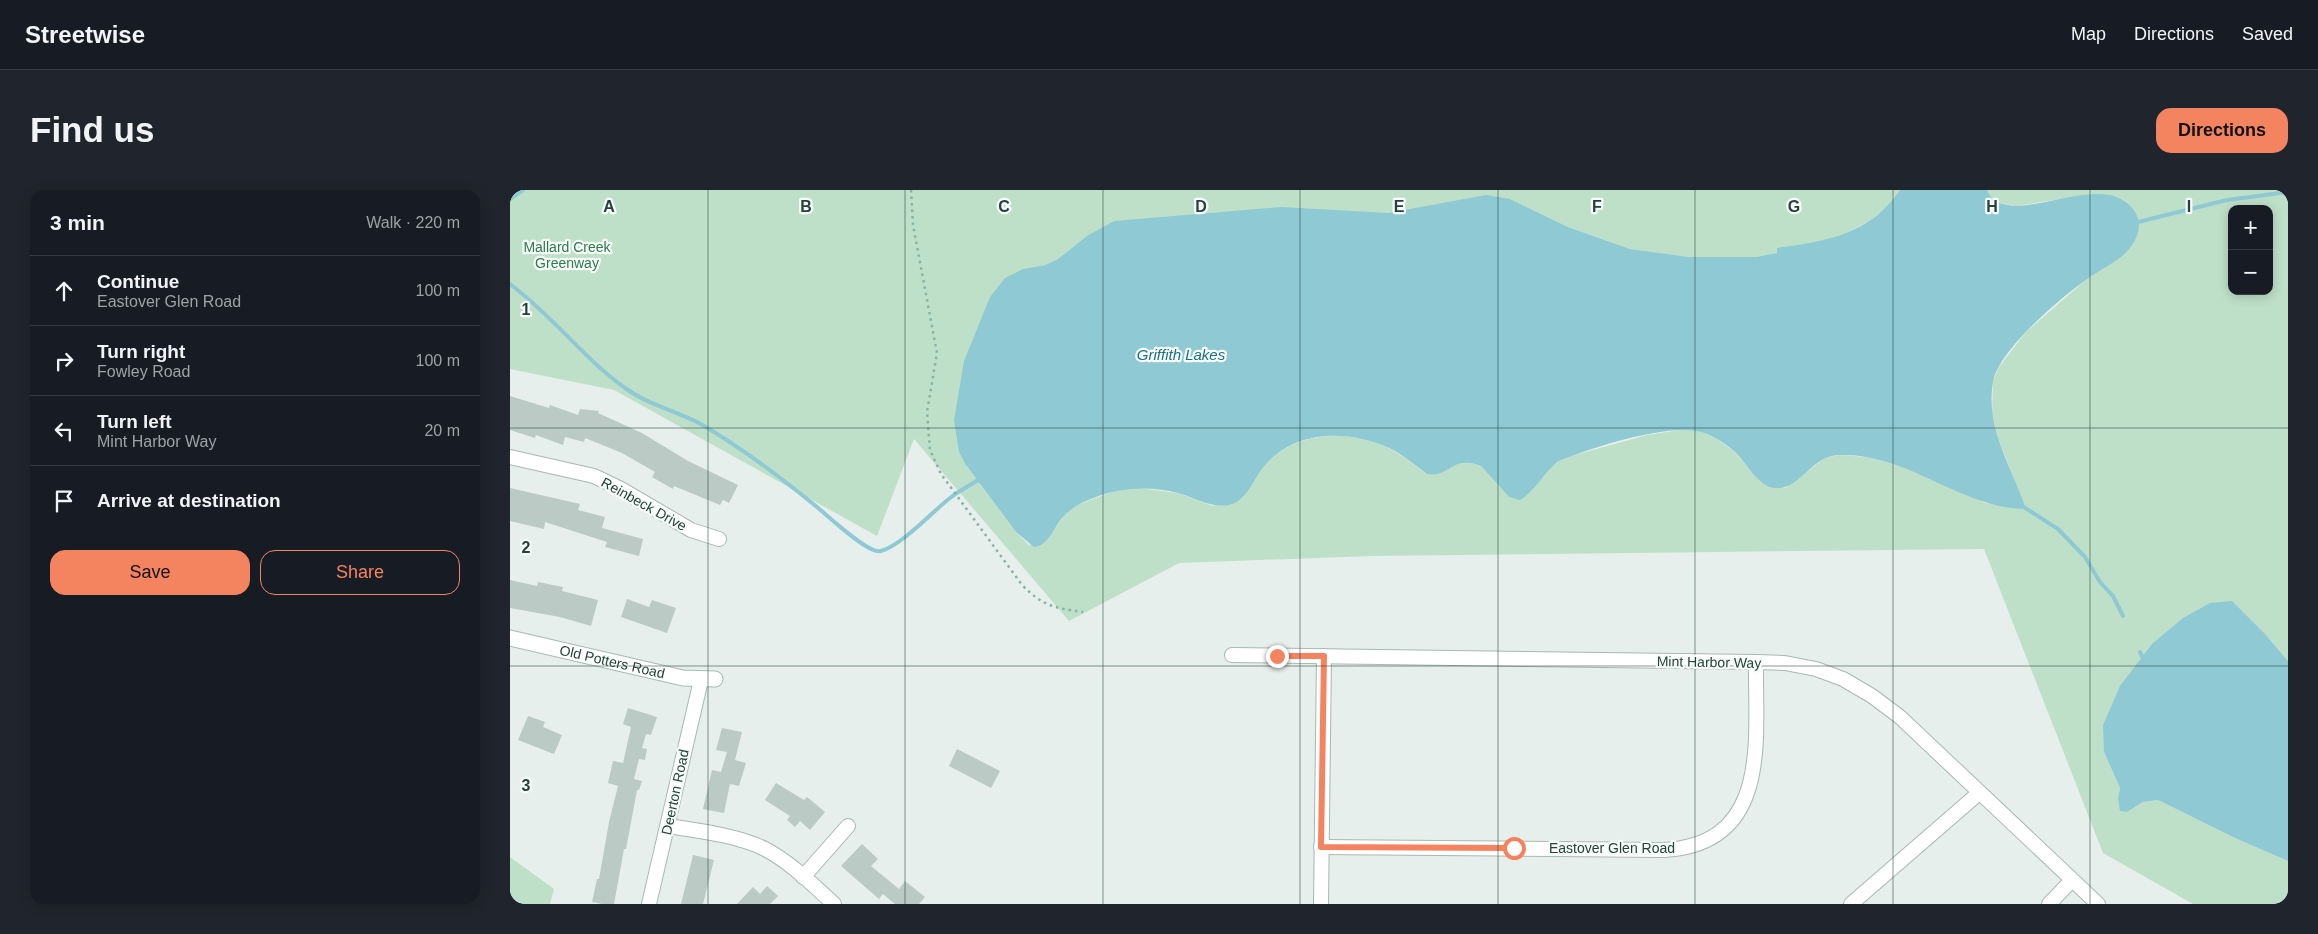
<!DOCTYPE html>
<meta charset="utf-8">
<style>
:root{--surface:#171b24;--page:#20242c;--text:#f1f3f6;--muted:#9ea1a6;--line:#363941;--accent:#f4845f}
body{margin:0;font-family:Helvetica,sans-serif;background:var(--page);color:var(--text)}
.controls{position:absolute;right:15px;top:15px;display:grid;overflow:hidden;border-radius:10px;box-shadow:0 2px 12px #0003}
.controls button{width:45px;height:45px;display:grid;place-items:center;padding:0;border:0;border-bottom:1px solid var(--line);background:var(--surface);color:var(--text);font:25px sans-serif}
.stop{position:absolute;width:15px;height:15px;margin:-11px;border:4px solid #f4845f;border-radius:50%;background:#fff}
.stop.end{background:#f4845f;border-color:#fff;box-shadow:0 1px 5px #0008}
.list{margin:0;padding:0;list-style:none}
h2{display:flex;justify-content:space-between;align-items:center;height:65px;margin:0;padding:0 20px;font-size:21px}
h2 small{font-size:16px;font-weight:400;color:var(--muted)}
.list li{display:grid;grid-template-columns:32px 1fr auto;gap:15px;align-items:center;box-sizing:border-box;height:70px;padding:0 20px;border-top:1px solid var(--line)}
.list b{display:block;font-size:19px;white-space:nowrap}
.list p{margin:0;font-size:16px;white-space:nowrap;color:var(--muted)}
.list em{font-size:16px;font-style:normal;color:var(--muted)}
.actions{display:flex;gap:10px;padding:15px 20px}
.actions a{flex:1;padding:11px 0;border:1px solid var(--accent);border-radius:15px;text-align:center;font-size:18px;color:var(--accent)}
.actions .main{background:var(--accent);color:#111}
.icon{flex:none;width:28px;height:28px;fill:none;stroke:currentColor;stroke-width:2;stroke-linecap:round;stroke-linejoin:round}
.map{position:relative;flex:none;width:1778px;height:714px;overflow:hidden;border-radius:15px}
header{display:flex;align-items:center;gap:30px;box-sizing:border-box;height:70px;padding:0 25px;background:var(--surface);border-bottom:1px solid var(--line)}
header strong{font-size:24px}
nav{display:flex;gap:28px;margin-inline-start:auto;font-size:18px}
.intro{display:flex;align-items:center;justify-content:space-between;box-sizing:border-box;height:120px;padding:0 30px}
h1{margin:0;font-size:35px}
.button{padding:12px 22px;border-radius:15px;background:var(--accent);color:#111;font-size:18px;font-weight:700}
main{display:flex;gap:30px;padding:0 30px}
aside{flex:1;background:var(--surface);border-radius:15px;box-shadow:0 2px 12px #0003}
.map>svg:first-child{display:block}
.green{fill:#bfe0c8;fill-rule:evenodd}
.water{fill:#8ec9d4}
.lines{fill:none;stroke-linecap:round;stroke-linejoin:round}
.stream{stroke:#8ec9d4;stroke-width:4}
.building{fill:#bbcac4}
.street-casing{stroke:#a8b8b2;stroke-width:16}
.secondary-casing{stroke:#a4bbb3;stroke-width:17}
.path{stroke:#86b3a5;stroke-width:2.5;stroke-dasharray:2.5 4;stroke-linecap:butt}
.street{stroke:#fff;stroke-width:14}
.secondary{stroke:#fff;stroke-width:15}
.route{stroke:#f4845f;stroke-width:6}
.grid{fill:none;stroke:#24423a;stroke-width:1;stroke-opacity:0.55}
.labels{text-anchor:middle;stroke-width:4.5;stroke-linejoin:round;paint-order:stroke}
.park-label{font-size:14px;fill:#2d7a4b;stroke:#f7fbf9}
.street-label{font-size:14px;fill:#24423a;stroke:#f7fbf9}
.water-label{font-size:15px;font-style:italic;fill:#1c6f80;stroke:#f7fbf9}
.grid-label{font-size:16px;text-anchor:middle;font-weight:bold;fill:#24423a;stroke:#f7fbf9;stroke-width:4.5;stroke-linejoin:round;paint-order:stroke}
</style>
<header>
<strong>Streetwise</strong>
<nav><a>Map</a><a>Directions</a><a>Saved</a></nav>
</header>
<div class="intro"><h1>Find us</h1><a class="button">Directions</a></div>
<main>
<aside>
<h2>3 min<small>Walk · 220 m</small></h2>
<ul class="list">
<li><svg class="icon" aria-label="ahead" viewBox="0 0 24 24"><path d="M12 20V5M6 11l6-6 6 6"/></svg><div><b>Continue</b><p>Eastover Glen Road</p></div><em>100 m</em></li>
<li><svg class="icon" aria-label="right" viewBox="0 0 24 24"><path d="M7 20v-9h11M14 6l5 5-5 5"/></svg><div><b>Turn right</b><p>Fowley Road</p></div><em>100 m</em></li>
<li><svg class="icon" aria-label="left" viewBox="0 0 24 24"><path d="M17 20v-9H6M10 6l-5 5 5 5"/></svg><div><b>Turn left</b><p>Mint Harbor Way</p></div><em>20 m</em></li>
<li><svg class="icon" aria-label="arrive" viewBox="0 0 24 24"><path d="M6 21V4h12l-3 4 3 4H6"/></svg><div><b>Arrive at destination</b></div></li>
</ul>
<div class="actions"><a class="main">Save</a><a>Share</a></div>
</aside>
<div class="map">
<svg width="1778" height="714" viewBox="0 0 1778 714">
<rect width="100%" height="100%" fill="#e6efeb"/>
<g class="green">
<path d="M0 0H1390L1383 11 1361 30 1331 46 1263 64 1246 67H1180L1120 59 1058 37 1000 9 878 23 709 22 660 28 604 31 578 45 548 69 535 75 513 79 456 275 506 342 519 355 537 350 554 326 564 316 610 299 629 298 668 303 703 316 733 307C741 296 747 282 757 272 789 241 843 238 882 260 894 266 905 276 917 284 939 289 942 264 971 276L999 307 1047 272 1061 266 1137 245 1177 239 1189 241 1204 247 1224 261 1249 290 1275 298 1315 268 1329 265 1356 267 1380 271 1400 279 1475 313 1516 319 1488 248 1482 223 1483 191 1489 177 1516 142 1577 89 1613 65 1582 4 1506 16 1484 12 1477 0H1778V471L1755 444 1594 562 1610 598 1608 608 1617 622 1633 612 1648 610 1725 648 1778 671V714H1683L1593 663 1474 359 861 366 669 373 559 431 404 249 367 346 104 200 0 179ZM1722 19H1759V101H1722Z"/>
<polygon points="0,667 44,699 40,714 0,714"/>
</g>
<g class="water">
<path d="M1390 0H1477L1484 12C1491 13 1500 16 1506 16 1536 15 1570 0 1600 5 1620 10 1637 28 1625 50 1615 70 1593 77 1576 90 1550 108 1488 161 1483 192 1475 238 1502 277 1516 319 1449 318 1400 263 1329 265 1300 266 1290 301 1264 298 1246 295 1236 271 1223 260 1213 252 1200 243 1186 241 1153 235 1079 258 1047 272 1033 284 1026 300 1010 310L999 307 971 276C942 264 939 289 917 284 905 275 892 264 879 258 840 240 787 239 756 274 744 286 738 311 719 315 700 318 686 308 668 303 642 296 612 297 586 307 575 311 563 316 554 326 544 336 539 356 524 357L506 342 456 275 449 262 444 230 454 171 480 107 495 88 513 79 535 75 548 69 578 45 604 31 772 17 878 23 976 5 1000 9 1058 37 1120 59 1180 67H1246L1267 63V58C1317 51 1359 45 1390 0Z"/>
<polygon points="1722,411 1755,444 1778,471 1778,671 1725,648 1648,610 1633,612 1617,622 1610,621 1608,608 1610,598 1594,562 1593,535 1610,496 1642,454 1673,428 1700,413"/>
</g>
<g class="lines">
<g class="stream">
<polyline points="0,9 13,0"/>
<polyline points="1624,33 1717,10 1778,2"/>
<path d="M0 94C42 125 73 168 115 198 137 214 163 220 187 232 230 256 269 286 307 317 318 326 359 365 371 361 392 355 422 322 440 308 449 301 459 296 468 290L472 292"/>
<polyline points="1512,316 1548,339 1575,367 1590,392 1603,406 1613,426"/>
<polyline points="1630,462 1634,470"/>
</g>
</g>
<g class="building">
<polygon points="0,206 39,218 40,215 68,225 70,219 89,221 88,223 132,243 178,271 228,295 219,313 213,310 210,315 164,296 163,299 142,287 145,282 112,263 75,248 74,252 55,247 53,255 26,245 25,248 0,240"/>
<polygon points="0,298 70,314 68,320 95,327 92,338 133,349 129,366 95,357 97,352 35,332 34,339 0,331"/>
<polygon points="0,390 27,396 28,392 53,397 52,401 88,410 81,436 50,427 0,418"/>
<polygon points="117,409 139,417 142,410 166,418 157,443 111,427"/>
<polygon points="118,518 147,527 141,545 136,544 132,558 137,559 135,570 129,569 124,589 132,591 129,600 127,600 116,659 114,659 104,714 92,714 82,712 87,689 89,689 99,632 108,596 98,593 103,571 113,573 121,537 113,534"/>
<polygon points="18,526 35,532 33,537 52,545 44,564 8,550"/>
<polygon points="212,538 232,542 225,570 236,573 229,596 220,594 214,623 193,619 202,580 211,582 217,562 206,560"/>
<polygon points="447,559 490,581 481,598 439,576"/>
<polygon points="266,593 294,610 297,607 315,622 300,640 290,631 285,637 277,630 280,626 255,610"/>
<polygon points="352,654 368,669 361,676 389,699 395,691 415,707 409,714 385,714 373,704 369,709 331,676"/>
<polygon points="183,665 204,670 193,714 171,714"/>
<polygon points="257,696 268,706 260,714 227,714 243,697 250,704"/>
</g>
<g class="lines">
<defs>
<g id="street">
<polyline points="0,267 84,286 111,299 181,340 209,349"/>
<polyline points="722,465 1246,472 1275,473 1306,479 1333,489 1362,506 1390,527 1588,714"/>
<path d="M158 636C189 641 227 645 255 659 280 672 303 695 324 714"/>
<path d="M811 657 1154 660C1262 654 1245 549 1246 472"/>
<polyline points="293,687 338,636"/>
<polyline points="139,714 191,490"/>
<polyline points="811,714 814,466"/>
<polyline points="1341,714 1469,603"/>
<polyline points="1539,714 1562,690"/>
</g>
<g id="secondary">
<path id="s1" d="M0 448 173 488 205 489"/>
</g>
</defs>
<use href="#street" class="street-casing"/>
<use href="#secondary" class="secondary-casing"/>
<path class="path" d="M401 0 403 35 427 163 417 222 420 260 431 284 512 395C533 416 544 418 573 422"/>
<use href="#street" class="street"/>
<use href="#secondary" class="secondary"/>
</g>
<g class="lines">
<polyline class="route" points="767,466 814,466 811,657 1004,658"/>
</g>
<path class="grid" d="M198 0V714M395 0V714M593 0V714M790 0V714M988 0V714M1185 0V714M1383 0V714M1580 0V714M0 238H1778M0 476H1778"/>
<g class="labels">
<g class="park-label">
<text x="57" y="62">Mallard Creek<tspan x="57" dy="16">Greenway</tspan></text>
</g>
<g class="street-label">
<text transform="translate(134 314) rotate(29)" y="5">Reinbeck Drive</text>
<text dy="5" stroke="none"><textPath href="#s1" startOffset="105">Old Potters Road</textPath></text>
<text transform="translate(1199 472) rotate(1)" y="5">Mint Harbor Way</text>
<text transform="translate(165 602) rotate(-78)" y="5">Deerton Road</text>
<text x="1102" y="663">Eastover Glen Road</text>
</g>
<g class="water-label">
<text x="671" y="170">Griffith Lakes</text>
</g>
</g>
<g class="grid-label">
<text x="99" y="22">A</text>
<text x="296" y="22">B</text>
<text x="494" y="22">C</text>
<text x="691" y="22">D</text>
<text x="889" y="22">E</text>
<text x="1087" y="22">F</text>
<text x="1284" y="22">G</text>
<text x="1482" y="22">H</text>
<text x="1679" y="22">I</text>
<text x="16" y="125">1</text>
<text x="16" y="363">2</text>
<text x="16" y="601">3</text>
</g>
</svg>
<div class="controls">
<button>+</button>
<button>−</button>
</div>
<div class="stop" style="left:1004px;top:658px"></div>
<div class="stop end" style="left:767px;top:466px"></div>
</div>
</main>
